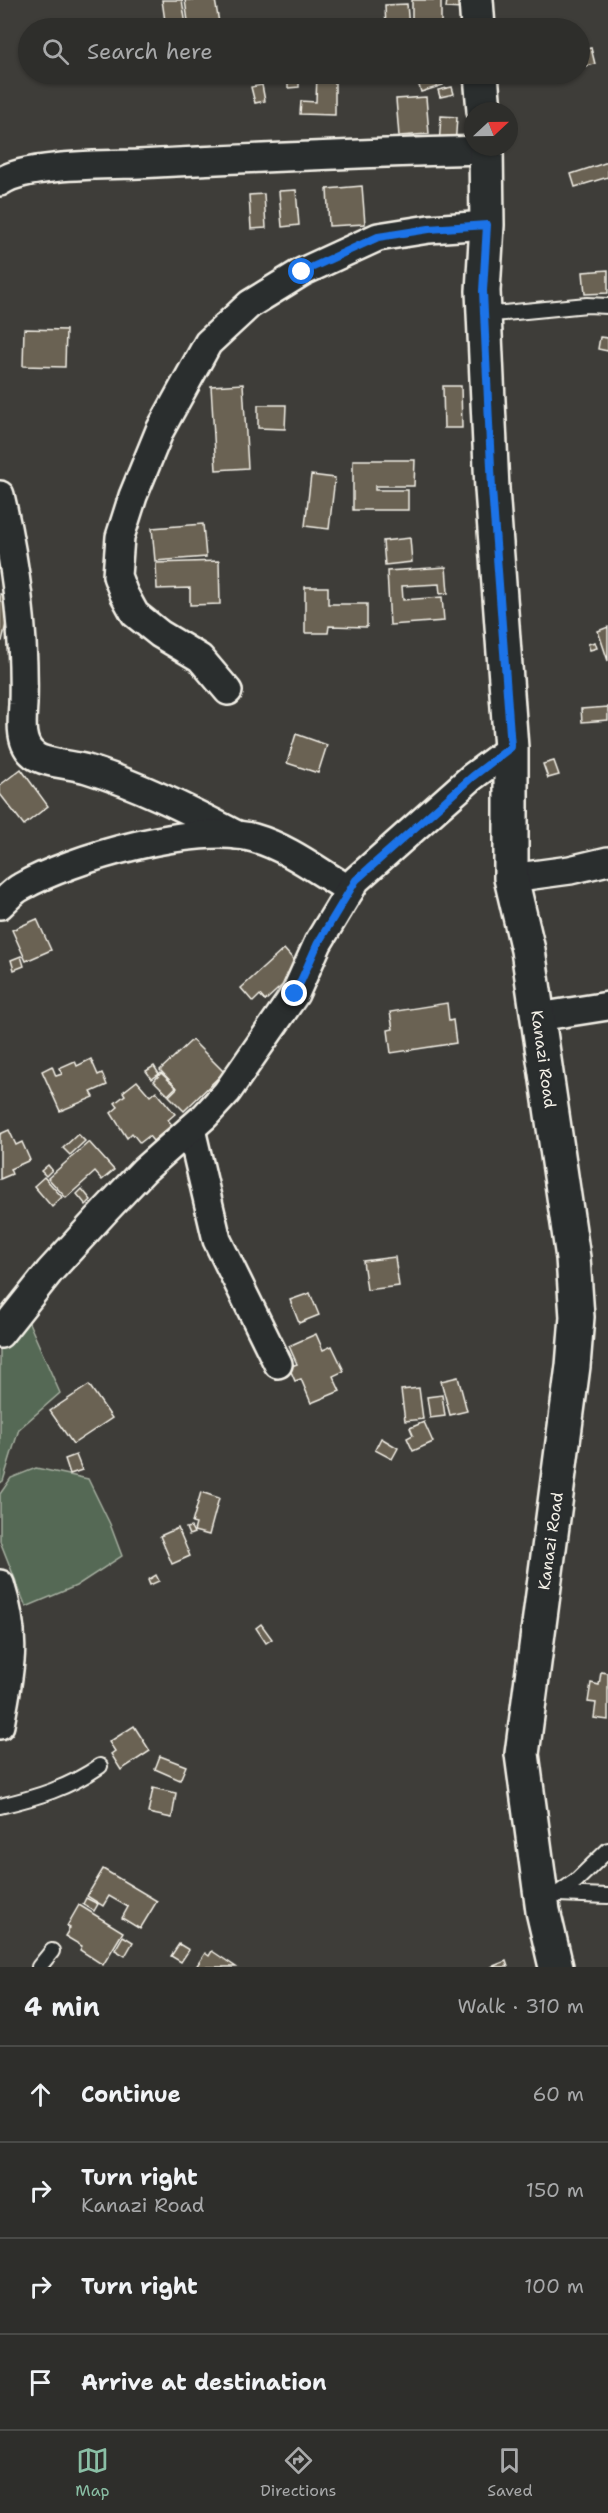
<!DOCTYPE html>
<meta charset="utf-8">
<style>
:root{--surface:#2e2e2b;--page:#3a3a37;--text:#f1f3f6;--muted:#a7a8a9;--line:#494a47;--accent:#8abfa5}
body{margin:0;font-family:"Shantell Sans",sans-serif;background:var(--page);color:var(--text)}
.compass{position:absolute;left:464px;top:102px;width:54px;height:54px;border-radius:50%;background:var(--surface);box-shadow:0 2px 4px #0004;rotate:68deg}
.stop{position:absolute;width:18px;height:18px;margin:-14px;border:4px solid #1a73e8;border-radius:50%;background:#fff}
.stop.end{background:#1a73e8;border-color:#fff;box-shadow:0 2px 6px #0008}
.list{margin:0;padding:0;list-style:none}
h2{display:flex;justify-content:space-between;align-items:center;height:78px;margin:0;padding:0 24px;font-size:26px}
h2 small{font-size:20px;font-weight:400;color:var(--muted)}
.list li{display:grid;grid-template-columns:39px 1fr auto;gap:18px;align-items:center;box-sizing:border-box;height:96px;padding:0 24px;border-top:2px solid var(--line)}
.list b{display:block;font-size:22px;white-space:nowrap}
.list p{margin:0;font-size:20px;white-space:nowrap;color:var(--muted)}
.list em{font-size:20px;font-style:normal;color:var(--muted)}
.icon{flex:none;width:33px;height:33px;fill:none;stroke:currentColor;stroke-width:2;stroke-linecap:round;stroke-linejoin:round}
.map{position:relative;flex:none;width:608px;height:1967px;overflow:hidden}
.search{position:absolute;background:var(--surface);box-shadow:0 2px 4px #0004;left:18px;right:18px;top:18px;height:66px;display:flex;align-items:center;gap:15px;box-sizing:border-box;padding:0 21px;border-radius:33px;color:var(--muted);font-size:22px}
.sheet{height:462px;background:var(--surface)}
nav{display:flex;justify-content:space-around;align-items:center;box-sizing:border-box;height:84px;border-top:2px solid var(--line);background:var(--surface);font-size:16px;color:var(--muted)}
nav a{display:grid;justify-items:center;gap:3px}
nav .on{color:var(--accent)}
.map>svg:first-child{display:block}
.green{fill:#546955;stroke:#a4ad9e;stroke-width:1.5}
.building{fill:#6b6252;stroke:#f4f1e8;stroke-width:1.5}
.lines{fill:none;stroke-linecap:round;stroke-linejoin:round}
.service-casing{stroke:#f4f1e8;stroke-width:18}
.minor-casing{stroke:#f4f1e8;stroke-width:32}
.secondary-casing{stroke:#f4f1e8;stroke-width:38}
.service{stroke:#2a2d2e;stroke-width:14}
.minor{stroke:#2a2d2e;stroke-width:27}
.secondary{stroke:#2a2d2e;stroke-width:33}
.route{stroke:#1a73e8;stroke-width:8}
.labels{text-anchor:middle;stroke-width:5;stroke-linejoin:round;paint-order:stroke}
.street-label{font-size:16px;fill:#f4f1e8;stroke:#2a2d2e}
</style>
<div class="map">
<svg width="608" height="1967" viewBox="0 0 608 1967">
<rect width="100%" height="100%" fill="#3e3d39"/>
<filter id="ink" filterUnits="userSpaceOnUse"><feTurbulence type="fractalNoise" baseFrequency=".0167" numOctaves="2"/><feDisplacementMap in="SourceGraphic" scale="12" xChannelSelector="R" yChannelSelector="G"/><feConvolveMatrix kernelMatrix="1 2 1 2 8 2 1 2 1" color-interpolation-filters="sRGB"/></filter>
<g filter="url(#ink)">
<g class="green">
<polygon points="26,1316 60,1393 19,1429 3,1481 0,1483 0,1343"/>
<polygon points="36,1468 88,1479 110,1524 122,1556 76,1586 26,1607 0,1541 0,1494 11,1478"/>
</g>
<g class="building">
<polygon points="162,0 182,0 186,25 166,28"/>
<polygon points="185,0 215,0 220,28 189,28"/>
<rect x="412" y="0" width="29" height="28"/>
<polygon points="447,0 463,0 463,9 446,8"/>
<polygon points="407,4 409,28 386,28 385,5"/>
<polygon points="591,48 595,64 586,66 582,50"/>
<polygon points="317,74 335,74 335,115 300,114 301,101 316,102"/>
<polygon points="439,74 443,85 421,92 417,79"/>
<polygon points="288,77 299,77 299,87 288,88"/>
<polygon points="262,85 265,101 255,103 251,87"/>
<polygon points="452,87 454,94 440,97 438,90"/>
<polygon points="426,97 429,134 399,136 396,99"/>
<polygon points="441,116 457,117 455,147 439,146"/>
<polygon points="608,162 608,177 575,187 571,174"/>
<polygon points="362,186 365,224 329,226 327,189"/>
<polygon points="296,190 299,225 282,227 279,191"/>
<polygon points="264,194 266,228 251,229 249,195"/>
<polygon points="608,270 608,293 585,294 583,272"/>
<polygon points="24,329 66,330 65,367 23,366"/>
<polygon points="600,337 608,338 608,351 598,349"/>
<polygon points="243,384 248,468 216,470 211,386"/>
<polygon points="443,386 461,386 462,428 444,428"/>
<polygon points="258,405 286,405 285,429 258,428"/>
<polygon points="353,460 415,460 414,486 375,486 375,490 408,490 408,510 353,510"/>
<polygon points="311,475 335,478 329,529 305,526"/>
<polygon points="203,524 206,557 155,561 152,528"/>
<polygon points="410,538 412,562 385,565 383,541"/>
<polygon points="219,561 220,604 190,605 190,588 157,589 156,563"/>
<polygon points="446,567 448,593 440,594 439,584 402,586 403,600 442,597 444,621 390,625 387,571"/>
<polygon points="305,587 328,587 328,604 367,604 367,627 329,626 328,633 305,633"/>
<polygon points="0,594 12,596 11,626 6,624 2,641 0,640"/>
<polygon points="608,627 608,661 598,631"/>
<polygon points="595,642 597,648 590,650 588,644"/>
<polygon points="608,707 608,720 582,722 581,709"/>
<polygon points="296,734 327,745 318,773 287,763"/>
<polygon points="554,761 559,775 548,778 543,764"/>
<polygon points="21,769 48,806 24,825 0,794 0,785"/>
<polygon points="37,919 51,950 26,961 12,930"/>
<polygon points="284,949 301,968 265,1001 260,995 253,1002 241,988"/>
<polygon points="21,956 24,966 14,970 11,960"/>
<polygon points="447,1003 449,1021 453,1020 456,1043 391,1053 388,1030 393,1029 390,1012"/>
<polygon points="192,1040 224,1072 184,1111 169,1096 177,1088 160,1070"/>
<polygon points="91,1059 98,1075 102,1073 107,1085 91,1092 94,1097 60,1111 42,1071 52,1066 56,1076 62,1074 59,1068 75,1061 77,1066"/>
<polygon points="154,1066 159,1074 152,1079 146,1071"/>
<polygon points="161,1073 176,1087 168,1095 154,1081"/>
<polygon points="137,1081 150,1096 156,1091 175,1114 168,1120 172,1125 153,1141 149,1136 140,1143 132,1133 127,1138 111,1113 118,1107 115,1103 125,1095 123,1092"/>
<polygon points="9,1130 16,1145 22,1142 30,1160 10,1169 12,1174 0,1179 0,1134"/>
<polygon points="78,1134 85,1141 70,1155 63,1148"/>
<polygon points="89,1142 114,1170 102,1180 95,1172 66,1198 48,1178"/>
<polygon points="48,1165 52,1170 46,1176 41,1171"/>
<polygon points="44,1177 62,1197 52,1207 34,1186"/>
<polygon points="82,1189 91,1200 86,1205 77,1194"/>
<polygon points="395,1257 399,1286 367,1290 363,1261"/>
<polygon points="310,1293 319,1315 299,1323 290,1300"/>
<polygon points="316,1334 323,1350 332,1346 344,1371 333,1376 340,1391 311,1403 301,1379 295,1381 289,1367 297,1364 289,1346"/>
<polygon points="458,1377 467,1411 450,1415 441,1381"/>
<polygon points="89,1385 112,1418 73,1444 50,1411"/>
<polygon points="419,1388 423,1419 405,1421 401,1390"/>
<polygon points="442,1395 445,1416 430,1418 427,1397"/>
<polygon points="424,1422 433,1442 413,1451 407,1438 413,1435 410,1428"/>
<polygon points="381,1438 398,1448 392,1459 375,1450"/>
<polygon points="76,1455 82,1470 70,1474 65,1459"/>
<polygon points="201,1492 219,1498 209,1535 194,1531 196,1524 192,1523"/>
<polygon points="191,1527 194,1533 189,1535 186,1528"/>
<polygon points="178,1528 190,1556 172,1564 160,1536"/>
<polygon points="156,1575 159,1581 150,1585 148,1580"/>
<polygon points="261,1624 272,1639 266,1643 256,1628"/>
<polygon points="601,1672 608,1673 608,1720 594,1718 596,1703 588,1702 591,1683 599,1685"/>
<polygon points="134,1726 150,1751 121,1770 111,1754 115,1751 109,1742"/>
<polygon points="160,1756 186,1766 180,1780 155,1769"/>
<polygon points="153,1788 176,1793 172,1818 148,1813"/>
<polygon points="103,1869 157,1901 140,1929 122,1918 128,1907 109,1896 103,1906 87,1896"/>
<polygon points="86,1898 98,1904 94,1911 83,1904"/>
<polygon points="79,1905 123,1932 103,1965 80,1950 82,1946 65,1936 70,1928 67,1926"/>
<polygon points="123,1936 133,1942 125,1956 115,1950"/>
<polygon points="179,1944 189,1950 181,1962 171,1956"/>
<polygon points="212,1951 236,1967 196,1967 205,1953 209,1956"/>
<polygon points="506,1961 508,1967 491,1967"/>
</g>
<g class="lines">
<defs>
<g id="service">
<polyline points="484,315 587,305 608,306"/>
<path d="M0 1806C38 1797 68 1788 100 1766"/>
<polyline points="558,1894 608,1896"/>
<polyline points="545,1907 549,1900 577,1880 608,1850"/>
<polyline points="39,1967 52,1951"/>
</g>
<g id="minor">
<path d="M0 182C24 164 107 165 139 164 255 158 370 153 486 150"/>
<path d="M0 495C16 564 25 633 23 704 22 720 19 744 34 755 43 763 74 765 87 769 139 785 189 810 237 835"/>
<polyline points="228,691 200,658 160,634 135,614 124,594 117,576 120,537 133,496 160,430 208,343 250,304 302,272 378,237 429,229 487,225"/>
<polyline points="511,878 570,870 608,861"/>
<path d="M0 905C7 899 13 891 21 887 71 858 198 822 254 838 289 848 319 872 350 890"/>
<polyline points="538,1017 608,1006"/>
<polyline points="191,1129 217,1240 278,1364"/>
<polyline points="0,1334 50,1271 106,1210 144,1170 205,1116 227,1092 295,994 318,943 356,880 472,777 511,748"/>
<path d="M0 1584C18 1640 10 1669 0 1725"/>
</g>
<g id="secondary">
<polyline points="476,0 478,28"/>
<polyline points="481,74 484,111"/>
<polyline points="486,147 487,225 483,291 492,489 511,748 511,878 528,950 573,1258 577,1317 573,1366 522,1754 543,1911 556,1967"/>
</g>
</defs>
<use href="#service" class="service-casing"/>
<use href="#minor" class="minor-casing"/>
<use href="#secondary" class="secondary-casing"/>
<use href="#service" class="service"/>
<use href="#minor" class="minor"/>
<use href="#secondary" class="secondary"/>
</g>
</g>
<g class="lines" filter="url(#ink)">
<polyline class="route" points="295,994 318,943 356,880 472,777 511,747 492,489 483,291 487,225 429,229 378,237 302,272"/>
</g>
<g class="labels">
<g class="street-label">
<text transform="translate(544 1059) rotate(82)" y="6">Kanazi Road</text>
<text transform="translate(550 1541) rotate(-82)" y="6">Kanazi Road</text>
</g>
</g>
</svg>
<svg class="compass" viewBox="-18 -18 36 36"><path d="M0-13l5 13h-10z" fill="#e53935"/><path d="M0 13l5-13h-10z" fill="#a7a8a9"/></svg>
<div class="stop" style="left:302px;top:272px"></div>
<div class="stop end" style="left:295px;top:994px"></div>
<div class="search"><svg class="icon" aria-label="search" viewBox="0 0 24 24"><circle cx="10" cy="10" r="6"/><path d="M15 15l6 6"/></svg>Search here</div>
</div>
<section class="sheet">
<h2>4 min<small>Walk · 310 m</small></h2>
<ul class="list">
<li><svg class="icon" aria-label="ahead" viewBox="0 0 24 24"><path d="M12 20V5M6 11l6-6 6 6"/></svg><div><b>Continue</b></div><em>60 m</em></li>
<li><svg class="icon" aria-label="right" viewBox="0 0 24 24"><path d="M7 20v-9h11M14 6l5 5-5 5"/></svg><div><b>Turn right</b><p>Kanazi Road</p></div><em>150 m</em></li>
<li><svg class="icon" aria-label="right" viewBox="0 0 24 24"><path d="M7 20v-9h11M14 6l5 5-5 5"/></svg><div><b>Turn right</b></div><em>100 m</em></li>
<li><svg class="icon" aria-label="arrive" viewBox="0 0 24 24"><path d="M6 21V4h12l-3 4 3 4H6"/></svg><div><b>Arrive at destination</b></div></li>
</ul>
</section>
<nav>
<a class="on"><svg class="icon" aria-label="map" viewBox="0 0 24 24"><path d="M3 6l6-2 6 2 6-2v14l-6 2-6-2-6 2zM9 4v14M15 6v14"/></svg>Map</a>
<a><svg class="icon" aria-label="directions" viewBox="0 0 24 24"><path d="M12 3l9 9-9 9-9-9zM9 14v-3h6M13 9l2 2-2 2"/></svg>Directions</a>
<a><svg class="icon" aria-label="saved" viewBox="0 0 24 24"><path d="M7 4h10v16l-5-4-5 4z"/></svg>Saved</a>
</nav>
